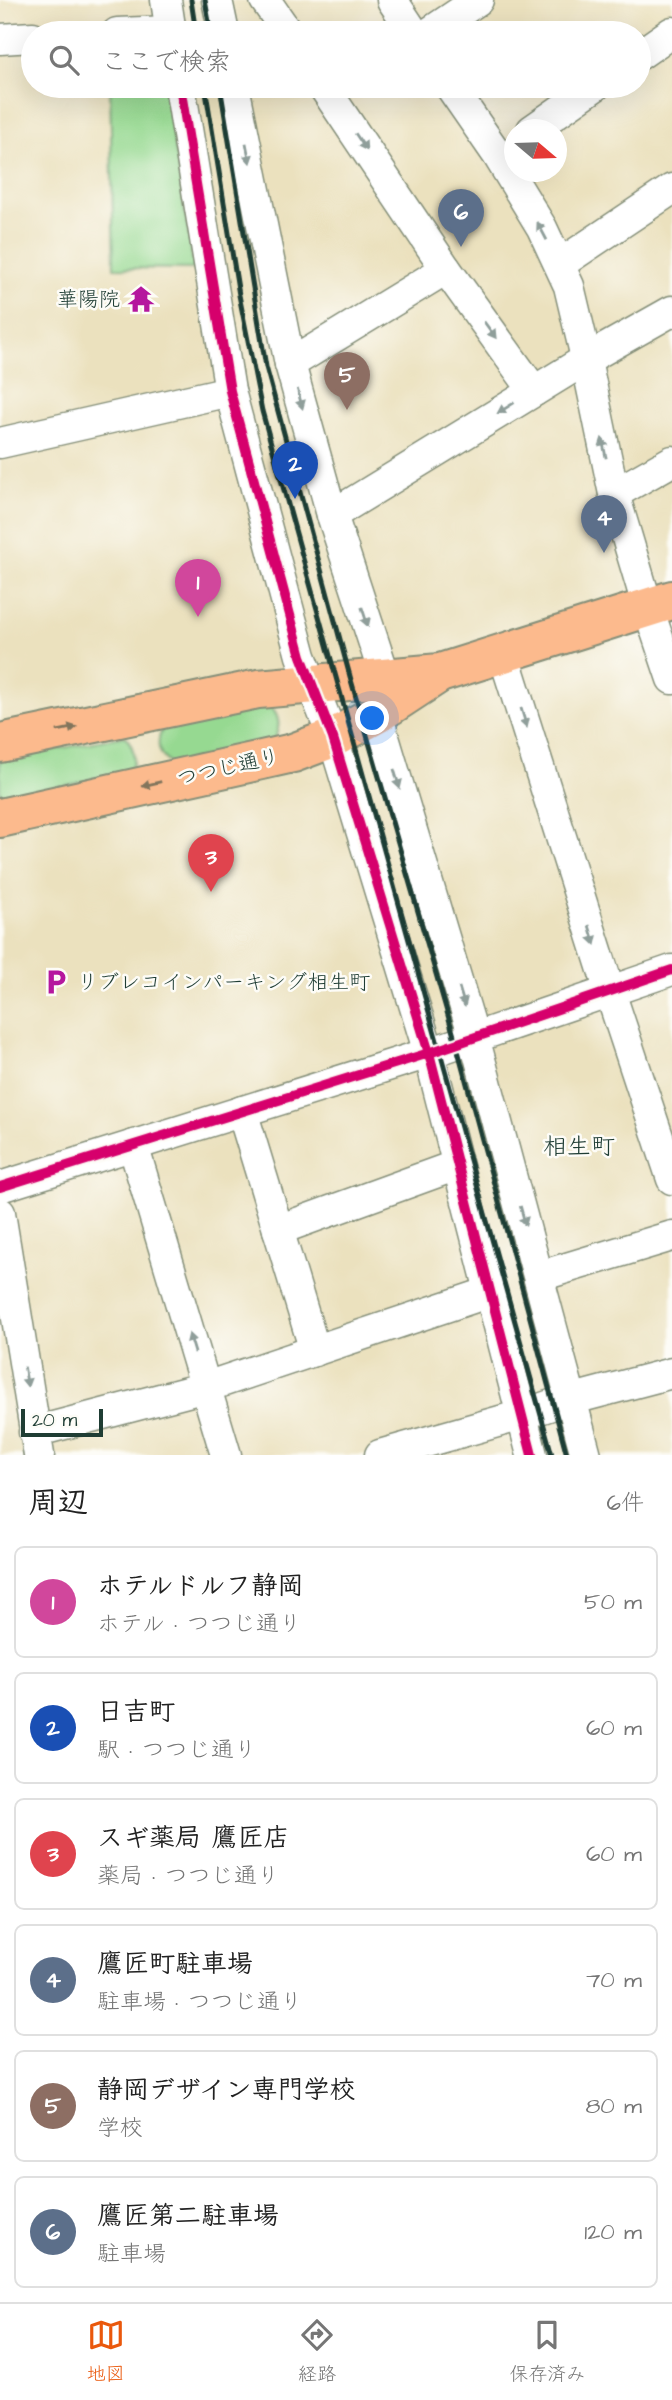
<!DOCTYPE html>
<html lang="ja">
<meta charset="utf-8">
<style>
:root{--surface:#fff;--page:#f2f2f2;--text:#222;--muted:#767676;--line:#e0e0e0;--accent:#ea580c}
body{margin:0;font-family:"Architects Daughter","Klee One",sans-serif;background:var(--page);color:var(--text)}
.compass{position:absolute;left:504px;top:119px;width:63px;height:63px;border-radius:50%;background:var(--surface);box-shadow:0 7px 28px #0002;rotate:109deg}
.scale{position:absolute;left:21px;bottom:18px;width:82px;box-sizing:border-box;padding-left:7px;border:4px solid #1f3d34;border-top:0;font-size:19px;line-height:24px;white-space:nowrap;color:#1f3d34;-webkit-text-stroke:5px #fdfcf7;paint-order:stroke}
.you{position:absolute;left:373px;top:719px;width:24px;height:24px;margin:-18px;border:5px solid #fff;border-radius:50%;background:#1a73e8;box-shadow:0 0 0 10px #1a73e833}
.badge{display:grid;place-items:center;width:46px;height:46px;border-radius:50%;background:var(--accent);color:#fff;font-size:23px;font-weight:700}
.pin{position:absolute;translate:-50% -58px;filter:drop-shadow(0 2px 4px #0008)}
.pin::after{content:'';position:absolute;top:37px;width:24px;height:21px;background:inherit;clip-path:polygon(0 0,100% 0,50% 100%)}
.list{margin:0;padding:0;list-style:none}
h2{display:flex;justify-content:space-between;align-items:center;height:91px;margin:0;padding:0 28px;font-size:30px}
h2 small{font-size:23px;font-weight:400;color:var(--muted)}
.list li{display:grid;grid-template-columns:46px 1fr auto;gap:21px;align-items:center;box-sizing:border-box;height:112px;margin:0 14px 14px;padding:0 14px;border:2px solid var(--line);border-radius:10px}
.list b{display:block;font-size:26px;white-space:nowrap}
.list p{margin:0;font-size:23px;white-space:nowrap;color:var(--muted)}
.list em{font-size:23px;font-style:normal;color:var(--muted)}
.icon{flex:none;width:38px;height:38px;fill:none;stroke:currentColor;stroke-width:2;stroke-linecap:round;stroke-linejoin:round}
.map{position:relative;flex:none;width:672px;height:1455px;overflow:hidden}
.search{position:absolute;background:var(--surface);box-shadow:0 7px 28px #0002;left:21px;right:21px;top:21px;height:77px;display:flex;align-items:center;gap:18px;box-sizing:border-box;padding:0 24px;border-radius:38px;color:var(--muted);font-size:26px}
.sheet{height:847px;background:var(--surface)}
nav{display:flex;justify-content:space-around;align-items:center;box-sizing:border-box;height:98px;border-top:2px solid var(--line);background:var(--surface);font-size:19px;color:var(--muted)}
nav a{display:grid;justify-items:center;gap:4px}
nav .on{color:var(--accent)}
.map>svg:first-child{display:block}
.green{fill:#96d991;stroke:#5a8b62;stroke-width:2}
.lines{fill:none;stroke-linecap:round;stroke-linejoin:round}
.minor-casing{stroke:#858f79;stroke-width:33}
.major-casing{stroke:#858f79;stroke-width:42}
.minor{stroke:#fff;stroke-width:30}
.major{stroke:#fcba8d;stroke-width:38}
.rail{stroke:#1f3d34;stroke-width:5}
.cycleway-casing{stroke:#fdfcf7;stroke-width:15}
.cycleway{stroke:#d6006c;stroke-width:10}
.oneway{fill:#8f9e9a}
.oneway2{fill:#82755c}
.labels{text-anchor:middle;stroke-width:5;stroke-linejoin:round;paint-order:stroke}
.poi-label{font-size:21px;fill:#1f3d34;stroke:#fdfcf7;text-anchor:end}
.street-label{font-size:21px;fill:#1f3d34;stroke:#fdfcf7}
.quarter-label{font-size:24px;fill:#1f3d34;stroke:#fdfcf7}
</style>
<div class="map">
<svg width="672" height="1455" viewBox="0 0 672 1455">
<rect width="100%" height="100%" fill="#fdfcf7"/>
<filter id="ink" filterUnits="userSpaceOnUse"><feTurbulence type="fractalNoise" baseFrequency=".0143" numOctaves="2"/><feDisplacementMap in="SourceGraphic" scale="14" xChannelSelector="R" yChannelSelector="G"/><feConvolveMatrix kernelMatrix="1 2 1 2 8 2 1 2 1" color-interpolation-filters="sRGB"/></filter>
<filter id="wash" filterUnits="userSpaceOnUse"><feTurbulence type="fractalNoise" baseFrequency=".00686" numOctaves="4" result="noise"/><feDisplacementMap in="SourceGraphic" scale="28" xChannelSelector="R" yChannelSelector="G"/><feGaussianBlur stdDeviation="1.57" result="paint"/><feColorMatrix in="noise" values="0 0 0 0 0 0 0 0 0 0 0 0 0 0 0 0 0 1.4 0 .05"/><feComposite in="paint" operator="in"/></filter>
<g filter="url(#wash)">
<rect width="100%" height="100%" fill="#ebe1be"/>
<g class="green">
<polygon points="110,86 165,86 194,269 114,268"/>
<path d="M269 705C280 716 281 726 274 740L172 765C158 756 155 743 163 728Z"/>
<path d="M125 736C134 746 136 757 131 770L5 800 0 797V760Z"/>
</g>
</g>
<g filter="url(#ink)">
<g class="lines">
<defs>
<g id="minor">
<polyline points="166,0 171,33"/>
<polyline points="217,0 224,33"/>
<polyline points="265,0 288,33"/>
<polyline points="392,0 414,33"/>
<polyline points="117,33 171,31"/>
<polyline points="429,33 478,0"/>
<polyline points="0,39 33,37"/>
<polyline points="639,55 672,32"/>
<polyline points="180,86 230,391 301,656 333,738 429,1053 532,1455"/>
<polyline points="234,86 290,364 332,515 385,677"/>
<polyline points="323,86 446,269 534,391"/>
<polyline points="450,86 497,154 542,228 569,286 583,345 614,494 648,608 672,679"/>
<polyline points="532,130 595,86"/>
<polyline points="560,264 672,189"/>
<polyline points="290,364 446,269"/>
<polyline points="0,443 230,391"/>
<polyline points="614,494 672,461"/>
<polyline points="332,515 585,360 672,311"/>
<polyline points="503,653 610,992 672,1179"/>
<polyline points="377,714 474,1037 586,1455"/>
<polyline points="242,1111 315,1351"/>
<polyline points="133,1145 226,1455"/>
<polyline points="0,1187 429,1053 672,970"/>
<polyline points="0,1213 39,1455"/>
<polyline points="278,1230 457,1165"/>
<polyline points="540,1276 672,1236"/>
<polyline points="34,1432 206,1387 490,1292"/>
<polyline points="380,1455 522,1415 554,1404 672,1373"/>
</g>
<g id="major">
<polyline points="0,743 258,689 440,673 672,600"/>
<polyline points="0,818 293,753 333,738 377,714 435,676"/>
</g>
</defs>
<use href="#minor" class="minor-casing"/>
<use href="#major" class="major-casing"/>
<use href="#minor" class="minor"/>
<use href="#major" class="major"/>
<g class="rail">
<polyline points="191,0 196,33"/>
<polyline points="205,0 211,33"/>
<polyline points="205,86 239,295 262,411 552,1455"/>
<polyline points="220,86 266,367 351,680 456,1043 567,1455"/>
</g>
<defs>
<g id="cycleway">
<polyline points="180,86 230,391 301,656 333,738 429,1053 532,1455"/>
<polyline points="0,1187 429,1053 672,970"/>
</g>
</defs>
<use href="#cycleway" class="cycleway-casing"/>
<use href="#cycleway" class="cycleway"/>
</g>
<defs><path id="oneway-solid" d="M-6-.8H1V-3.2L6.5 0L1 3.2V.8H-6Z" transform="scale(1.75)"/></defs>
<g class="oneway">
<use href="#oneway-solid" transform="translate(361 142) rotate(56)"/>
<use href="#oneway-solid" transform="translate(248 153) rotate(79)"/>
<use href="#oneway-solid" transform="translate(542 231) rotate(-118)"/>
<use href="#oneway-solid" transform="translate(490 330) rotate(54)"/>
<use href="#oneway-solid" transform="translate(300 399) rotate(75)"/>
<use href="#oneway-solid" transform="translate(506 408) rotate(148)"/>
<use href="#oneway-solid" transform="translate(604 448) rotate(-102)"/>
<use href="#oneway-solid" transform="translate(365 617) rotate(72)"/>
<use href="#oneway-solid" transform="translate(524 718) rotate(73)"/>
<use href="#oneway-solid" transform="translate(397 779) rotate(73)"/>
<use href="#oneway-solid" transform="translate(592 935) rotate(73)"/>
<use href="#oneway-solid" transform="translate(462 997) rotate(73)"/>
<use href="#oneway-solid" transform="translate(523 1216) rotate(75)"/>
<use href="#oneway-solid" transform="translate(192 1343) rotate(-107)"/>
<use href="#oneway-solid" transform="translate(26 1377) rotate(81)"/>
</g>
<g class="oneway2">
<use href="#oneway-solid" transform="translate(67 729) rotate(-12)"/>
<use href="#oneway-solid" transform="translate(151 784) rotate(167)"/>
</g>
</g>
<defs>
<symbol id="temple-bare" viewBox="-9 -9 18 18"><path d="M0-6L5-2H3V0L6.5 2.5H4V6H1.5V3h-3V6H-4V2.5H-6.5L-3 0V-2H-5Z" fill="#b5179e" stroke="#fdfcf7" stroke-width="2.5" paint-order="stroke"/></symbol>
<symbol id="parking-bare" viewBox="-9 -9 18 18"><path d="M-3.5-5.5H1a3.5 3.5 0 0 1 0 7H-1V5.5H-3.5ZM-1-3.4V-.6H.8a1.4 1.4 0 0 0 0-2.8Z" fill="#b5179e" stroke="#fdfcf7" stroke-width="2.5" paint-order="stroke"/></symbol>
</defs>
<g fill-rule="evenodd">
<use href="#temple-bare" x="122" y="280" width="38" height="38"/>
<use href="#parking-bare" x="37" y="963" width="38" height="38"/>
</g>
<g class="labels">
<g class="poi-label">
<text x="120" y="306">華陽院</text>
<text x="77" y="989" text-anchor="start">リブレコインパーキング相生町</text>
</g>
<g class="street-label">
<text transform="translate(228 767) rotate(-13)" y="7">つつじ通り</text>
</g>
<g class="quarter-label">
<text x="579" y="1154">相生町</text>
</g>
</g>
</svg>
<svg class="compass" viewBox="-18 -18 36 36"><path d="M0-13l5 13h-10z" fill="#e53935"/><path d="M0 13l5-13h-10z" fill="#767676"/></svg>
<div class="scale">20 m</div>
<div class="you"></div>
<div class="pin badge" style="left:198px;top:617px;background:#d1479c">1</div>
<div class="pin badge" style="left:295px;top:499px;background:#1a4fb4">2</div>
<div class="pin badge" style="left:211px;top:892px;background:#e0444e">3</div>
<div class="pin badge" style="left:604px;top:553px;background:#5c6f8a">4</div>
<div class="pin badge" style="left:347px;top:410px;background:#8d6e63">5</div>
<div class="pin badge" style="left:461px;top:247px;background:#5c6f8a">6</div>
<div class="search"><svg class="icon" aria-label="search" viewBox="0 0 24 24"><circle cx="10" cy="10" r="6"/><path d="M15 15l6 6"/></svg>ここで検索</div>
</div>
<section class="sheet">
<h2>周辺<small>6件</small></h2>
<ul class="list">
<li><span class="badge" style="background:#d1479c">1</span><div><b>ホテルドルフ静岡</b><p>ホテル · つつじ通り</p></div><em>50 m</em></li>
<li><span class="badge" style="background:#1a4fb4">2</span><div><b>日吉町</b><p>駅 · つつじ通り</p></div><em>60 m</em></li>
<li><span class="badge" style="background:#e0444e">3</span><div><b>スギ薬局 鷹匠店</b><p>薬局 · つつじ通り</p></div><em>60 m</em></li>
<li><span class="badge" style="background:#5c6f8a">4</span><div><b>鷹匠町駐車場</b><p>駐車場 · つつじ通り</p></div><em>70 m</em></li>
<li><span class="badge" style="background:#8d6e63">5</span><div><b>静岡デザイン専門学校</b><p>学校</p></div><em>80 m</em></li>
<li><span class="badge" style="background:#5c6f8a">6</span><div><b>鷹匠第二駐車場</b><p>駐車場</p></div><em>120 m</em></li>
</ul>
</section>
<nav>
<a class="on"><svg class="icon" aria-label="map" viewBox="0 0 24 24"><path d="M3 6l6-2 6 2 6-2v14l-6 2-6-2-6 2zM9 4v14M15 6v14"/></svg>地図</a>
<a><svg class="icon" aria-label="directions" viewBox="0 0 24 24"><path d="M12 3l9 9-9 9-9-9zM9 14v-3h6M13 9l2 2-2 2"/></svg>経路</a>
<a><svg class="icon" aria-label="saved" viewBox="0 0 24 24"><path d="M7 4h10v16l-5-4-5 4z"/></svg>保存済み</a>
</nav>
